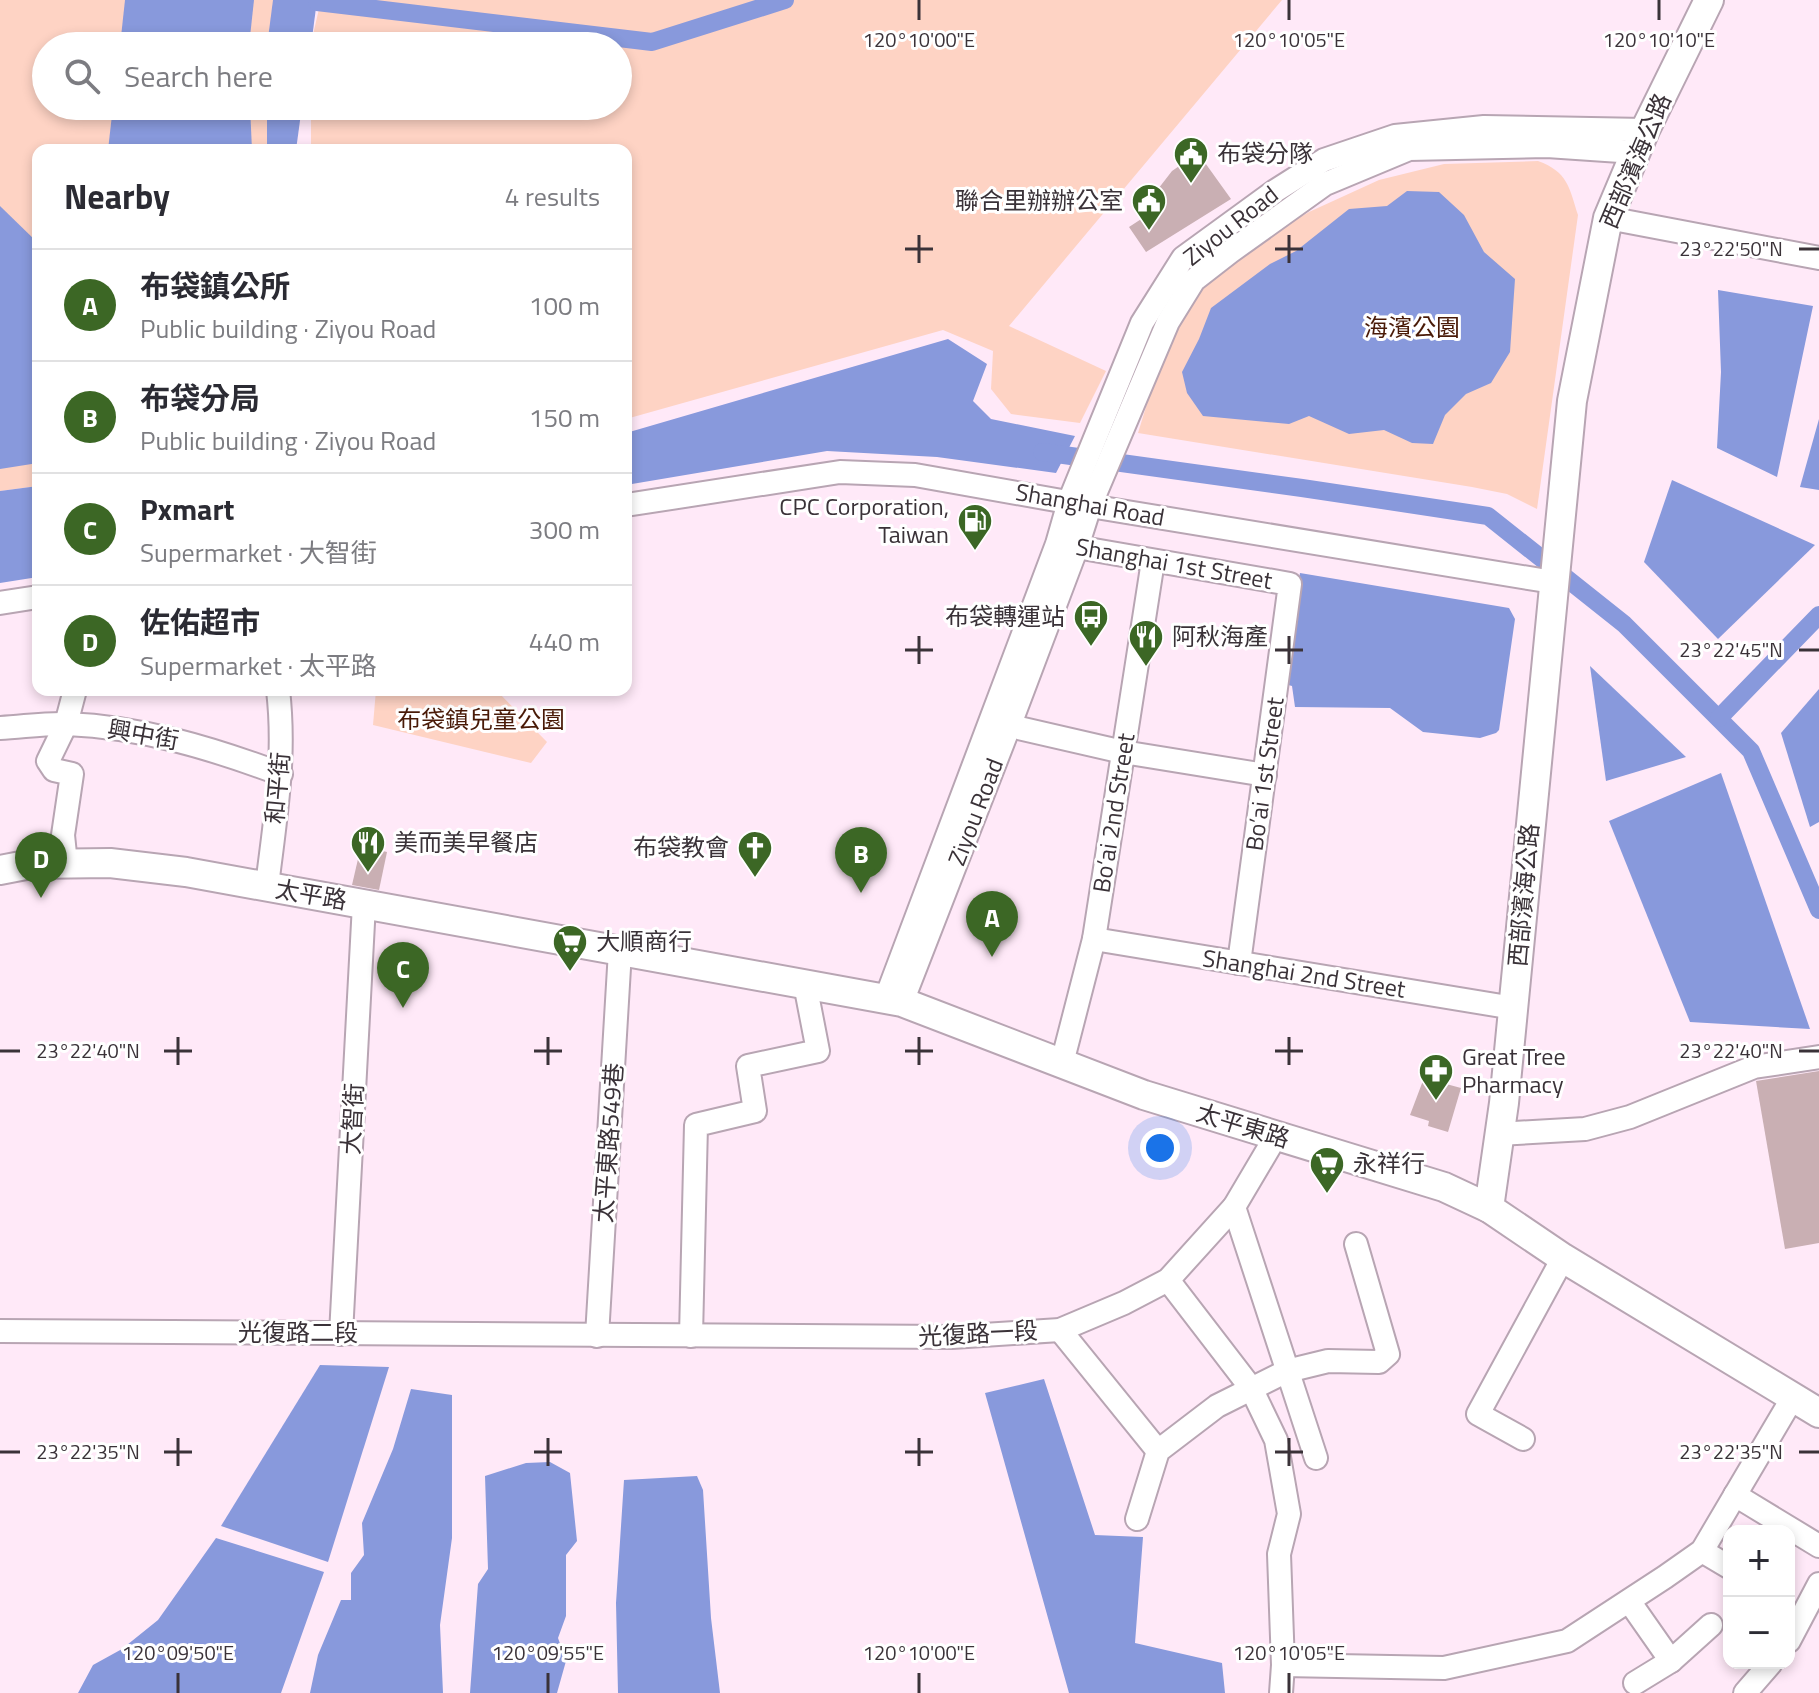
<!DOCTYPE html>
<meta charset="utf-8">
<style>
:root{--surface:#fff;--page:#f7f7f7;--text:#2b2b33;--muted:#7c7c81;--line:#e1e1e2;--accent:#3c6725}
body{margin:0;font-family:"Titillium Web","Noto Sans TC",sans-serif;background:var(--page);color:var(--text)}
.controls{position:absolute;right:24px;bottom:24px;display:grid;overflow:hidden;border-radius:16px;box-shadow:0 4px 12px #0003}
.controls button{width:72px;height:72px;display:grid;place-items:center;padding:0;border:0;border-bottom:2px solid var(--line);background:var(--surface);color:var(--text);font:40px sans-serif}
.you{position:absolute;left:1160px;top:1148px;width:28px;height:28px;margin:-20px;border:6px solid #fff;border-radius:50%;background:#1a73e8;box-shadow:0 0 0 12px #1a73e833}
.badge{display:grid;place-items:center;width:52px;height:52px;border-radius:50%;background:var(--accent);color:#fff;font-size:26px;font-weight:700}
.pin{position:absolute;translate:-50% -66px;filter:drop-shadow(0 2px 4px #0008)}
.pin::after{content:'';position:absolute;top:42px;width:28px;height:24px;background:inherit;clip-path:polygon(0 0,100% 0,50% 100%)}
.list{margin:0;padding:0;list-style:none}
h2{display:flex;justify-content:space-between;align-items:center;height:104px;margin:0;padding:0 32px;font-size:34px}
h2 small{font-size:26px;font-weight:400;color:var(--muted)}
.list li{display:grid;grid-template-columns:52px 1fr auto;gap:24px;align-items:center;box-sizing:border-box;height:112px;padding:0 32px;border-top:2px solid var(--line)}
.list b{display:block;font-size:30px;white-space:nowrap}
.list p{margin:0;font-size:26px;white-space:nowrap;color:var(--muted)}
.list em{font-size:26px;font-style:normal;color:var(--muted)}
.icon{flex:none;width:44px;height:44px;fill:none;stroke:currentColor;stroke-width:2;stroke-linecap:round;stroke-linejoin:round}
.map{position:relative;flex:none;width:1819px;height:1693px;overflow:hidden}
.search{position:absolute;background:var(--surface);box-shadow:0 4px 12px #0003;left:32px;top:32px;width:600px;height:88px;display:flex;align-items:center;gap:20px;box-sizing:border-box;padding:0 28px;border-radius:44px;color:var(--muted);font-size:30px}
.panel{position:absolute;background:var(--surface);box-shadow:0 4px 12px #0003;left:32px;top:144px;width:600px;height:552px;border-radius:16px}
.map>svg:first-child{display:block}
.green{fill:#fed3c4}
.water{fill:#8899dc}
.lines{fill:none;stroke-linecap:round;stroke-linejoin:round}
.canal{stroke:#8899dc;stroke-width:18}
.building{fill:#c9afb3}
.minor-casing{stroke:#b8a5b3;stroke-width:26}
.major-casing{stroke:#b8a5b3;stroke-width:32}
.minor{stroke:#fff;stroke-width:22}
.major{stroke:#fff;stroke-width:28}
.ticks{fill:none;stroke:#3a3238;stroke-width:3}
.labels{text-anchor:middle;stroke-width:6;stroke-linejoin:round;paint-order:stroke}
.poi-label{font-size:24px;fill:#3a3238;stroke:#fff;text-anchor:start}
.street-label{font-size:24px;fill:#3a3238;stroke:#fff}
.park-label{font-size:24px;fill:#491a07;stroke:#fff}
.ticks-label{font-size:20px;text-anchor:middle;fill:#3a3238;stroke:#fff;stroke-width:6;stroke-linejoin:round;paint-order:stroke}
</style>
<div class="map">
<svg width="1819" height="1693" viewBox="0 0 1819 1693">
<rect width="100%" height="100%" fill="#ffe9f8"/>
<g class="green">
<polygon points="0,0 293,0 291,46 46,46 46,106 288,106 286,150 38,150 38,486 0,491"/>
<polygon points="321,0 1282,0 1009,326 1106,371 1080,423 1011,414 991,389 993,351 943,330 626,419 626,150 311,150 311,106 618,106 618,46 312,46 312,39"/>
<path d="M1538 161C1568 172 1569 187 1578 215L1537 509 1507 494 1472 487 1138 433 1153 384 1178 325 1199 290 1258 241 1309 212 1379 180 1444 164Z"/>
<polygon points="376,690 496,690 547,742 531,763 373,725"/>
</g>
<g class="water">
<polygon points="125,0 254,0 249,46 120,46"/>
<polygon points="273,0 317,0 311,46 267,46"/>
<polygon points="113,106 250,106 252,150 108,150"/>
<polygon points="267,106 302,106 296,150 267,150"/>
<polygon points="1407,191 1439,192 1464,215 1484,252 1515,279 1510,352 1491,383 1466,394 1445,415 1433,444 1412,443 1384,430 1349,434 1309,416 1289,424 1203,416 1187,393 1182,372 1199,339 1211,308 1270,264 1296,251 1349,209 1387,206"/>
<polygon points="0,206 38,243 38,463 0,469"/>
<polygon points="1718,290 1813,306 1777,477 1717,448 1721,372"/>
<polygon points="948,339 987,364 973,401 991,419 1075,436 1056,473 937,457 827,451 626,485 626,433"/>
<polygon points="1819,419 1819,490 1800,487"/>
<polygon points="1672,480 1815,545 1718,639 1644,562"/>
<polygon points="38,486 38,577 0,583 0,491"/>
<polygon points="1300,573 1509,608 1515,619 1499,730 1496,733 1480,738 1423,732 1390,708 1295,707 1292,686 1281,683"/>
<polygon points="1590,666 1686,757 1606,781"/>
<polygon points="1819,689 1819,822 1810,827 1781,733"/>
<polygon points="1721,773 1810,1029 1690,1022 1609,821"/>
<polygon points="320,1365 389,1367 328,1562 221,1526"/>
<polygon points="1044,1379 1095,1535 1143,1537 1135,1643 1222,1663 1225,1693 1069,1693 985,1393"/>
<polygon points="411,1389 452,1395 452,1538 440,1625 443,1693 310,1693 318,1655 341,1600 351,1600 351,1573 364,1555 362,1523 393,1449"/>
<polygon points="550,1462 570,1473 577,1541 566,1555 566,1616 558,1638 566,1661 557,1693 470,1693 478,1584 488,1569 485,1476 526,1463"/>
<polygon points="697,1476 703,1490 711,1618 720,1693 618,1693 616,1603 624,1480"/>
<polygon points="216,1538 324,1572 281,1693 78,1693 93,1665 122,1649 158,1620"/>
</g>
<g class="lines">
<g class="canal">
<polyline points="317,2 652,42 785,0"/>
<polyline points="1042,452 1302,488 1488,516 1624,624 1751,751 1819,910"/>
<polyline points="1719,718 1819,615"/>
</g>
</g>
<g class="building">
<polygon points="1198,153 1231,199 1146,252 1129,227 1152,212 1148,202 1172,171"/>
<polygon points="361,846 387,852 379,890 352,885"/>
<polygon points="1819,1071 1819,1243 1785,1249 1756,1081"/>
<polygon points="1424,1078 1461,1088 1448,1132 1428,1126 1429,1121 1410,1115"/>
</g>
<g class="lines">
<defs>
<g id="minor">
<polyline points="1608,218 1819,258"/>
<polyline points="626,505 840,472 915,475 1090,506 1553,582"/>
<polyline points="1065,545 1290,584 1239,963"/>
<polyline points="0,603 38,597"/>
<polyline points="997,723 1123,752 1265,775"/>
<path d="M0 728C22 727 45 723 67 724 142 727 211 748 281 774"/>
<polyline points="66,864 63,835 72,774 54,770 48,761 66,724 75,690"/>
<path d="M267 886C275 819 286 758 278 690"/>
<polyline points="1094,939 1514,1008"/>
<polyline points="886,998 1057,544 1069,502 1142,323 1183,258 1275,191 1324,160 1395,136 1484,127 1645,130"/>
<polyline points="902,1002 1009,727 1077,547 1090,506 1168,322 1194,280 1230,252 1325,184 1409,149 1547,146 1635,152"/>
<polyline points="1062,1063 1094,939 1153,561"/>
<polyline points="1498,1134 1585,1129 1630,1117 1754,1067 1819,1057"/>
<polyline points="1234,1207 1316,1458"/>
<polyline points="1168,1280 1251,1388 1276,1440 1289,1514 1279,1554 1283,1665 1281,1693"/>
<polyline points="1060,1330 1158,1451"/>
<polyline points="0,1331 952,1337 1060,1330 1124,1303 1168,1280 1234,1207 1276,1136"/>
<polyline points="341,1334 364,904"/>
<polyline points="597,1336 620,951"/>
<polyline points="691,1336 696,1125 755,1111 748,1066 818,1051 805,984"/>
<polyline points="1523,1439 1478,1414 1563,1258"/>
<polyline points="1735,1495 1819,1546"/>
<polyline points="1137,1519 1158,1451 1217,1406 1287,1371 1328,1361 1379,1362 1388,1354 1356,1244"/>
<polyline points="1702,1551 1729,1567"/>
<polyline points="1629,1601 1671,1661 1635,1683"/>
<polyline points="1789,1641 1819,1584"/>
<polyline points="1671,1661 1711,1625"/>
<polyline points="1283,1665 1444,1668 1567,1641 1665,1577 1702,1551 1793,1397"/>
<polyline points="1745,1693 1771,1663"/>
</g>
<g id="major">
<polyline points="0,870 31,864 110,863 186,872 902,1002 1144,1095 1444,1187 1489,1208 1563,1258 1819,1413"/>
<polyline points="1489,1208 1504,1103 1572,401 1608,218 1645,130 1709,0"/>
</g>
</defs>
<use href="#minor" class="minor-casing"/>
<use href="#major" class="major-casing"/>
<use href="#minor" class="minor"/>
<use href="#major" class="major"/>
</g>
<path class="ticks" d="M919 0V20M1289 0V20M1659 0V20M919 235V263M1289 235V263M905 249H933M1275 249H1303M1799 249H1819M919 636V664M1289 636V664M905 650H933M1275 650H1303M1799 650H1819M178 1037V1065M548 1037V1065M919 1037V1065M1289 1037V1065M0 1051H20M164 1051H192M534 1051H562M905 1051H933M1275 1051H1303M1799 1051H1819M178 1438V1466M548 1438V1466M919 1438V1466M1289 1438V1466M0 1452H20M164 1452H192M534 1452H562M905 1452H933M1275 1452H1303M1799 1452H1819M178 1673V1693M548 1673V1693M919 1673V1693M1289 1673V1693"/>
<defs>
<symbol id="civic-pin" viewBox="-11 -11 22 30"><path d="M0 17L-7.5 6A9.5 9.5 0 1 1 7.5 6Z" fill="#3c6725" stroke="#fff"/><path d="M-.6-6.5H3V-4.5H.6V-3L4-1V1h2V6H-6V1h2V-1L-.6-3ZM-1.2 2.5V6h2.4V2.5Z" fill="#fff"/></symbol>
<symbol id="fuel-pin" viewBox="-11 -11 22 30"><path d="M0 17L-7.5 6A9.5 9.5 0 1 1 7.5 6Z" fill="#3c6725" stroke="#fff"/><path d="M-5.5-6h7V0h2V4h1.3V-2.5L3-4.5l.8-.8L6-3V5H2.5V1h-1V6h-7ZM-4.2-4.7v3.2H.2V-4.7Z" fill="#fff"/></symbol>
<symbol id="bus-pin" viewBox="-11 -11 22 30"><path d="M0 17L-7.5 6A9.5 9.5 0 1 1 7.5 6Z" fill="#3c6725" stroke="#fff"/><path d="M-5-6H5V4H4V6H2V4H-2V6H-4V4H-5ZM-3.5-4V0h7V-4ZM-3.5 1.2v1.5H-2V1.2ZM2 1.2v1.5H3.5V1.2Z" fill="#fff"/></symbol>
<symbol id="restaurant-pin" viewBox="-11 -11 22 30"><path d="M0 17L-7.5 6A9.5 9.5 0 1 1 7.5 6Z" fill="#3c6725" stroke="#fff"/><path d="M-5-6h1v4h1v-4h1v4h1v-4h1v5L-1.5 .5V6h-2V.5L-5-1ZM5-6V6H3V1.5H1.5Q1.5-4 5-6Z" fill="#fff"/></symbol>
<symbol id="church-pin" viewBox="-11 -11 22 30"><path d="M0 17L-7.5 6A9.5 9.5 0 1 1 7.5 6Z" fill="#3c6725" stroke="#fff"/><path d="M-1.2-6h2.4v3.5h3.3v2.4h-3.3V6h-2.4V-.1h-3.3v-2.4h3.3Z" fill="#fff"/></symbol>
<symbol id="supermarket-pin" viewBox="-11 -11 22 30"><path d="M0 17L-7.5 6A9.5 9.5 0 1 1 7.5 6Z" fill="#3c6725" stroke="#fff"/><path d="M-6-5.5h2.5l.6 2H6L4.5 2H-2.5L-4.4-4H-6ZM-1.5 3.2a1.3 1.3 0 1 0 .1 0ZM3 3.2a1.3 1.3 0 1 0 .1 0Z" fill="#fff"/></symbol>
<symbol id="pharmacy-pin" viewBox="-11 -11 22 30"><path d="M0 17L-7.5 6A9.5 9.5 0 1 1 7.5 6Z" fill="#3c6725" stroke="#fff"/><path d="M-2-6h4v4h4v4h-4v4h-4v-4h-4v-4h4Z" fill="#fff"/></symbol>
</defs>
<g fill-rule="evenodd">
<use href="#civic-pin" x="1171" y="134" width="40" height="54"/>
<use href="#civic-pin" x="1129" y="181" width="40" height="54"/>
<use href="#fuel-pin" x="955" y="501" width="40" height="54"/>
<use href="#bus-pin" x="1071" y="597" width="40" height="54"/>
<use href="#restaurant-pin" x="1126" y="617" width="40" height="54"/>
<use href="#restaurant-pin" x="348" y="823" width="40" height="54"/>
<use href="#church-pin" x="735" y="828" width="40" height="54"/>
<use href="#supermarket-pin" x="550" y="922" width="40" height="54"/>
<use href="#pharmacy-pin" x="1416" y="1051" width="40" height="54"/>
<use href="#supermarket-pin" x="1307" y="1144" width="40" height="54"/>
</g>
<g class="labels">
<g class="poi-label">
<text x="1217" y="162">布袋分隊</text>
<text x="1123" y="209" text-anchor="end">聯合里辦辦公室</text>
<text x="949" y="515" text-anchor="end">CPC Corporation,<tspan x="949" dy="28">Taiwan</tspan></text>
<text x="1065" y="625" text-anchor="end">布袋轉運站</text>
<text x="1172" y="645">阿秋海產</text>
<text x="394" y="851">美而美早餐店</text>
<text x="729" y="856" text-anchor="end">布袋教會</text>
<text x="596" y="950">大順商行</text>
<text x="1462" y="1065">Great Tree<tspan x="1462" dy="28">Pharmacy</tspan></text>
<text x="1353" y="1172">永祥行</text>
</g>
<g class="street-label">
<text transform="translate(1636 161) rotate(-67)" y="8">西部濱海公路</text>
<text transform="translate(1231 226) rotate(-38)" y="8">Ziyou Road</text>
<text transform="translate(1090 505) rotate(10)" y="8">Shanghai Road</text>
<text transform="translate(1174 564) rotate(10)" y="8">Shanghai 1st Street</text>
<text transform="translate(143 735) rotate(10)" y="8">興中街</text>
<text transform="translate(1265 774) rotate(-82)" y="8">Bo’ai 1st Street</text>
<text transform="translate(278 788) rotate(-85)" y="8">和平街</text>
<text transform="translate(976 812) rotate(-69)" y="8">Ziyou Road</text>
<text transform="translate(1114 813) rotate(-81)" y="8">Bo’ai 2nd Street</text>
<text transform="translate(311 895) rotate(10)" y="8">太平路</text>
<text transform="translate(1524 895) rotate(-85)" y="8">西部濱海公路</text>
<text transform="translate(1304 974) rotate(9)" y="8">Shanghai 2nd Street</text>
<text transform="translate(353 1119) rotate(-87)" y="8">大智街</text>
<text transform="translate(1243 1126) rotate(17)" y="8">太平東路</text>
<text transform="translate(609 1143) rotate(-86)" y="8">太平東路549巷</text>
<text x="298" y="1341">光復路二段</text>
<text transform="translate(978 1334) rotate(-3)" y="8">光復路一段</text>
</g>
<g class="park-label">
<text x="1412" y="336">海濱公園</text>
<text x="481" y="728">布袋鎮兒童公園</text>
</g>
</g>
<g class="ticks-label">
<text x="919" y="47">120°10'00"E</text>
<text x="1289" y="47">120°10'05"E</text>
<text x="1659" y="47">120°10'10"E</text>
<text x="1731" y="256">23°22'50"N</text>
<text x="1731" y="657">23°22'45"N</text>
<text x="88" y="1058">23°22'40"N</text>
<text x="1731" y="1058">23°22'40"N</text>
<text x="88" y="1459">23°22'35"N</text>
<text x="1731" y="1459">23°22'35"N</text>
<text x="178" y="1660">120°09'50"E</text>
<text x="548" y="1660">120°09'55"E</text>
<text x="919" y="1660">120°10'00"E</text>
<text x="1289" y="1660">120°10'05"E</text>
</g>
</svg>
<div class="controls">
<button>+</button>
<button>−</button>
</div>
<div class="you"></div>
<div class="pin badge" style="left:992px;top:957px">A</div>
<div class="pin badge" style="left:861px;top:893px">B</div>
<div class="pin badge" style="left:403px;top:1008px">C</div>
<div class="pin badge" style="left:41px;top:898px">D</div>
<div class="search"><svg class="icon" aria-label="search" viewBox="0 0 24 24"><circle cx="10" cy="10" r="6"/><path d="M15 15l6 6"/></svg>Search here</div>
<section class="panel">
<h2>Nearby<small>4 results</small></h2>
<ul class="list">
<li><span class="badge">A</span><div><b>布袋鎮公所</b><p>Public building · Ziyou Road</p></div><em>100 m</em></li>
<li><span class="badge">B</span><div><b>布袋分局</b><p>Public building · Ziyou Road</p></div><em>150 m</em></li>
<li><span class="badge">C</span><div><b>Pxmart</b><p>Supermarket · 大智街</p></div><em>300 m</em></li>
<li><span class="badge">D</span><div><b>佐佑超市</b><p>Supermarket · 太平路</p></div><em>440 m</em></li>
</ul>
</section>
</div>
